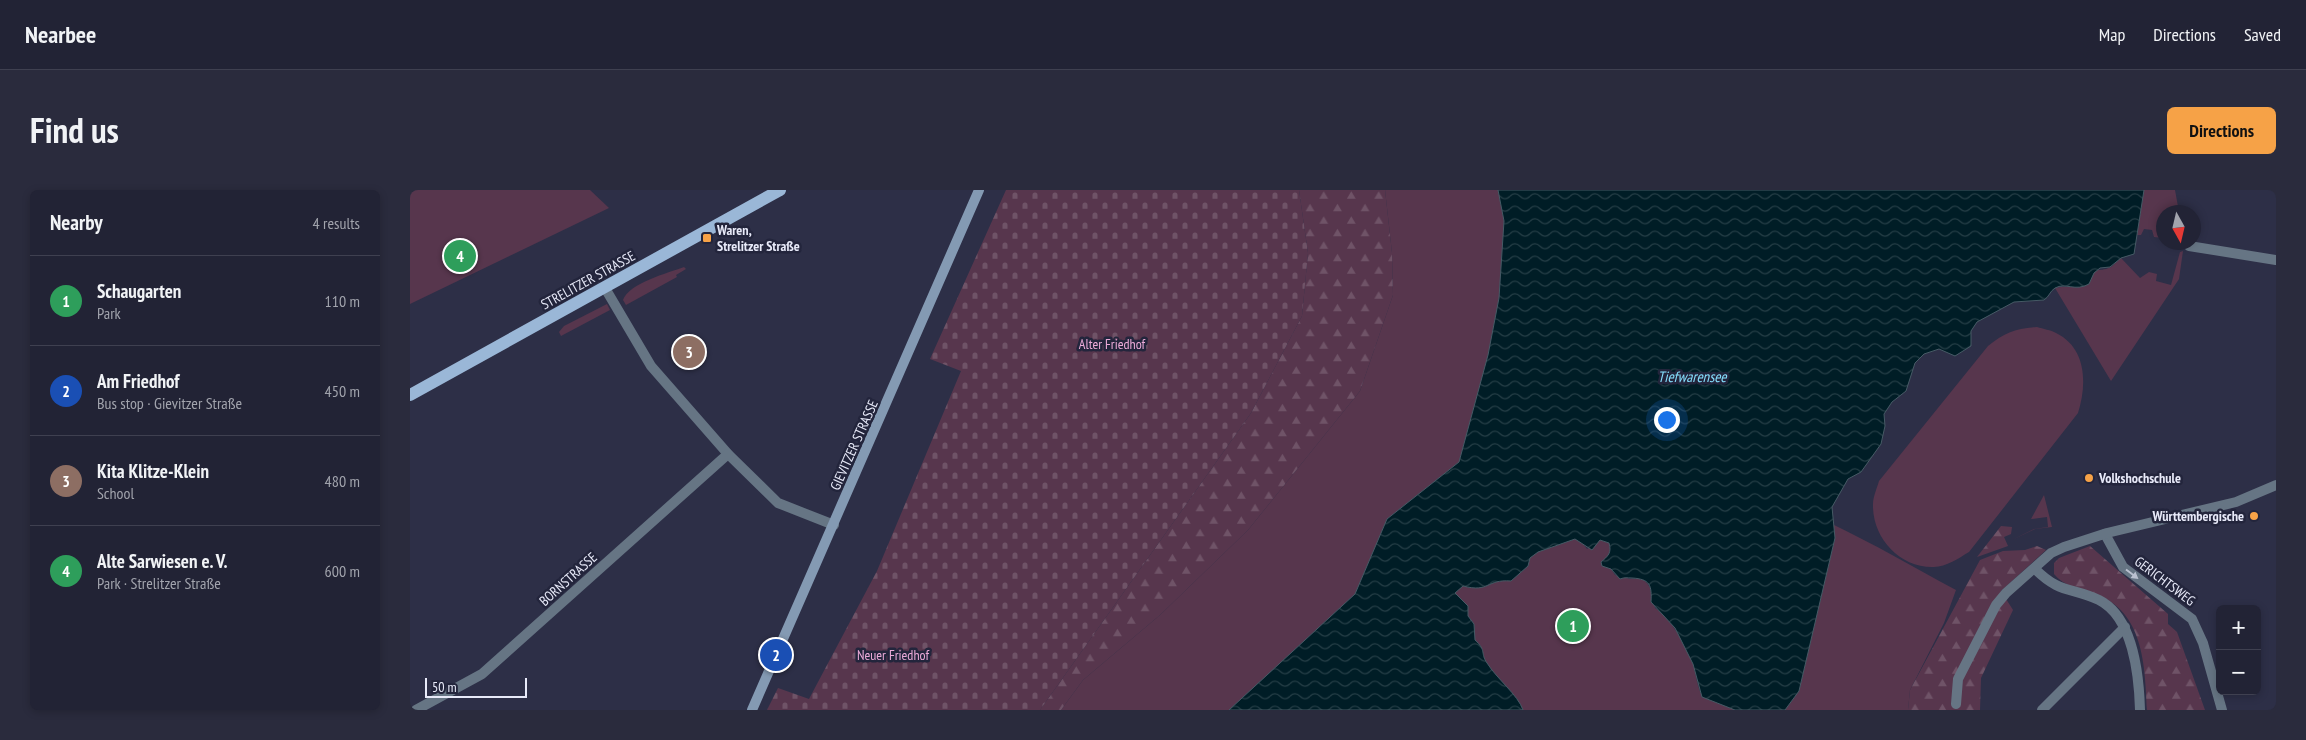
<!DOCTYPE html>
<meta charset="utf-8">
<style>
:root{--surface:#222335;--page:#2a2b3d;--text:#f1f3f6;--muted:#a2a4ad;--line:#3f4050;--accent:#f6a247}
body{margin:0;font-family:"PT Sans Narrow",sans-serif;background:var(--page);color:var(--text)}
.controls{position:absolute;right:15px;bottom:15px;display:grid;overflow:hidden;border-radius:8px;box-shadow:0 2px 8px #0003}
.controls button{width:45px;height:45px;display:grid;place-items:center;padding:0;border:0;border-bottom:1px solid var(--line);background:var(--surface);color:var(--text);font:25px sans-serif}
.compass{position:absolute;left:1746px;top:15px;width:45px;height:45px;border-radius:50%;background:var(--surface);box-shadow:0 2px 8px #0003;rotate:172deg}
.scale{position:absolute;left:15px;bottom:12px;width:102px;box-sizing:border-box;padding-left:5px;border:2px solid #e8eaf9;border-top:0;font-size:14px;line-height:18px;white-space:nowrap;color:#e8eaf9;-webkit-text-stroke:4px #23253c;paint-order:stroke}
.you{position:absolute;left:1256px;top:229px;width:18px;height:18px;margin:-12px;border:4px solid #fff;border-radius:50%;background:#1a73e8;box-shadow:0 0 0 8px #1a73e833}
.badge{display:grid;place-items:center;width:32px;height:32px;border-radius:50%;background:var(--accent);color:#fff;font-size:16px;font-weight:700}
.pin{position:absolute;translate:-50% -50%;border:2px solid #fff;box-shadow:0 1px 5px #0006}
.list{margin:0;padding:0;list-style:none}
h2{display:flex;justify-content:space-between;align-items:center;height:65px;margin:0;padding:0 20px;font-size:21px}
h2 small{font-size:16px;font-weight:400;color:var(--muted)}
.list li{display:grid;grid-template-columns:32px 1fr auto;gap:15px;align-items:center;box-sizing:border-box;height:90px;padding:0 20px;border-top:1px solid var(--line)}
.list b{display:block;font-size:19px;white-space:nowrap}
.list p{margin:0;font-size:16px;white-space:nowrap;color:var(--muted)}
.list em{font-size:16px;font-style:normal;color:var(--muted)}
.map{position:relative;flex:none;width:1866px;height:520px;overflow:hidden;border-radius:8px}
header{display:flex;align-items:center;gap:30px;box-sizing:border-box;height:70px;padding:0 25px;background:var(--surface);border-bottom:1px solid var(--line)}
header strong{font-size:24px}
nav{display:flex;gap:28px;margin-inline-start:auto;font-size:18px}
.intro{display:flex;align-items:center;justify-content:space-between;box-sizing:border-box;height:120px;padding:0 30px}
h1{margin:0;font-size:35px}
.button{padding:12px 22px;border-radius:8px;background:var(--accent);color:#111;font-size:18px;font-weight:700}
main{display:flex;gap:30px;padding:0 30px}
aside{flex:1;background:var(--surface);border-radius:8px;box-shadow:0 2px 8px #0003}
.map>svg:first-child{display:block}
.green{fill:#57364d}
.forest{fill:url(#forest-firs)}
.cemetery{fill:url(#cemetery-stones)}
.water{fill:url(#water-waves);stroke:#465a65}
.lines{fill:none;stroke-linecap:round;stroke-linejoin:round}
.minor{stroke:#667584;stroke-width:10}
.secondary{stroke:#849ab3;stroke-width:10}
.primary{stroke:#9ab7d7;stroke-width:12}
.oneway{fill:#bac1d0}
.poi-dot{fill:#f6a247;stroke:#23253c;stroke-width:2}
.labels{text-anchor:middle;stroke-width:5;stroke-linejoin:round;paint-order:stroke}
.poi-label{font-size:14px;font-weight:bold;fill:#e8eaf9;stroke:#23253c;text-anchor:start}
.street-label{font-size:14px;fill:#e8eaf9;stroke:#23253c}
.park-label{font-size:14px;fill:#ebaad8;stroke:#23253c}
.water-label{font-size:15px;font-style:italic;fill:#85dffd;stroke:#23253c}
</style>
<header>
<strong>Nearbee</strong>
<nav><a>Map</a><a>Directions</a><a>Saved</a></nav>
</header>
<div class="intro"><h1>Find us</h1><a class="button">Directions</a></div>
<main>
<aside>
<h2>Nearby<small>4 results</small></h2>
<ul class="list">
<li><span class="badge" style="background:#2e9e5b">1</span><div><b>Schaugarten</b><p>Park</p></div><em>110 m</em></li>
<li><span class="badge" style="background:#1a4fb4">2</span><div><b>Am Friedhof</b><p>Bus stop · Gievitzer Straße</p></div><em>450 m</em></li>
<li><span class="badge" style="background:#8d6e63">3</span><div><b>Kita Klitze-Klein</b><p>School</p></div><em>480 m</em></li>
<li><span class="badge" style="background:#2e9e5b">4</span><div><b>Alte Sarwiesen e. V.</b><p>Park · Strelitzer Straße</p></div><em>600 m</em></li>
</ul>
</aside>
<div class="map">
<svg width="1866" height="520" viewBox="0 0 1866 520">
<defs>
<pattern id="forest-firs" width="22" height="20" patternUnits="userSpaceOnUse" patternTransform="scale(1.25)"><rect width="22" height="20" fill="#57364d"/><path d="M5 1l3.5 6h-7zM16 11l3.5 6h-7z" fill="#6f5367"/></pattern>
<pattern id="cemetery-stones" width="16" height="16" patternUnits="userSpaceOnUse" patternTransform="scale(1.25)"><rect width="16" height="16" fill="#57364d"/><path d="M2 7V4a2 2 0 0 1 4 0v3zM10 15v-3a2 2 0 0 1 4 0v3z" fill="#6f5367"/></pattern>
<pattern id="water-waves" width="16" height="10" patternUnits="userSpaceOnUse" patternTransform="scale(1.25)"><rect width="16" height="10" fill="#001d26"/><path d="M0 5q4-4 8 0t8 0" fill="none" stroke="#253e46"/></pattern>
</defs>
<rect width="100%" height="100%" fill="#2d2f47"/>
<g class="green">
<polygon points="0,0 180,0 199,18 0,114"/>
<polygon points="975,0 1088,0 1094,31 1089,108 1078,165 1049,272 977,329 945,404 819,520 651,520 673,490 750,425 838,340 950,201 983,105 982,63"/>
<polygon points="1734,0 1765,0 1769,22 1754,22 1753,48 1744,47 1742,40 1734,39 1731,45 1727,45"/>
<path d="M1773 61 1769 89 1701 191 1645 98C1658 95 1665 99 1679 94 1687 73 1686 84 1701 77 1704 75 1708 70 1711 68L1730 88 1739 82 1747 84 1746 91 1761 95 1770 62Z"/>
<path d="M274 77 276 79 266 85 267 87 216 115 213 110C219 93 258 83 274 77Z"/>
<polygon points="197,114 200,120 151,146 149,142 154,136"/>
<path d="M1627 137C1633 139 1641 140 1646 143 1677 158 1677 195 1668 223L1559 362C1549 368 1536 377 1524 377 1489 378 1462 347 1463 314 1463 307 1467 298 1469 291L1578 156C1594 143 1606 138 1627 137Z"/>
<polygon points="1634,305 1642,337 1625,339 1602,350 1624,339 1638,337 1637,327 1621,329"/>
<path d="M1422 334C1464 354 1505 378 1546 400L1534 433 1500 500 1498 520H1375L1389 501 1425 348Z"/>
<path d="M1165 349 1171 351 1177 359 1190 350 1199 353C1202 363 1198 366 1191 372L1201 379 1205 385 1220 389 1231 388C1242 395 1243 405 1245 418 1260 428 1277 456 1283 474 1285 481 1288 499 1291 503 1296 510 1317 516 1325 520H1113C1108 505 1087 489 1077 473 1070 463 1077 461 1065 450L1064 434 1058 426V416L1045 403 1046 399 1053 396C1078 403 1078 389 1101 391L1118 376 1120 368 1128 362Z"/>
</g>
<g class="forest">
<polygon points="889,0 975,0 982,63 983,105 950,201 838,340 750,425 673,490 651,520 630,520 841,223 892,126 898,63"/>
<polygon points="1591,336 1602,337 1601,344 1594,347 1598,356 1567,367"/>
<polygon points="1627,356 1636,360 1591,401 1603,420 1571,488 1570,520 1498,520 1500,500 1570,370 1593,361 1615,360"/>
<path d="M1680 356 1758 424V434L1767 442 1795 520H1737C1735 476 1734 421 1685 404 1671 399 1653 396 1644 384V373L1649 368Z"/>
</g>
<polygon class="cemetery" points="596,0 889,0 898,63 892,126 841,223 630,520 357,520 368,498 399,509 467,381 551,181 520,169"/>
<path class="water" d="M1088 0H1734L1724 64 1711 68 1700 77 1690 78 1684 83 1679 94C1665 102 1656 92 1645 98 1640 101 1639 107 1634 110L1604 112 1567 132 1561 141V156L1545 166 1529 159 1514 164 1505 173 1496 201 1482 212 1474 224 1475 236 1471 254 1451 282 1438 289 1422 317 1425 348 1389 501 1375 520H1325L1292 507 1283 474 1265 438 1241 412C1242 395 1240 389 1222 388 1217 388 1215 387 1210 389L1201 379 1192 376 1191 372C1198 366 1202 363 1199 353L1190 350 1182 360 1165 349 1128 362 1120 368 1118 376 1101 391C1076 389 1080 403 1053 396L1045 403 1058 416V426L1064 434 1065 450C1077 461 1070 463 1077 473 1087 489 1108 505 1113 520H819L945 404 977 329 1049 272 1078 165 1089 108 1094 31Z"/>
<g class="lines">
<g class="minor">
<polyline points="1779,56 1866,70"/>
<polyline points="195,98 241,176 318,264 368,313 424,335"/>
<polyline points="1695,344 1713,377 1782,429 1793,453 1812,520"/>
<path d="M1625 379C1650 404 1661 397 1689 410 1723 427 1729 485 1730 520"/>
<polyline points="1546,514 1548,489 1586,415 1596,403 1641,363 1654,357 1697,343 1826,312 1866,295"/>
<polyline points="6,520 72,484 318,264"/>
<polyline points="1632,520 1715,437"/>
</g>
<polyline class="secondary" points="342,520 569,0"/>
<polyline class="primary" points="0,205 370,0"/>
</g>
<defs><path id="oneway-solid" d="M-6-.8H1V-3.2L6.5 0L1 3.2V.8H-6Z" transform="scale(1.25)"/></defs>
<use class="oneway" href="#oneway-solid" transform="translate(1722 384) rotate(37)"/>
<g class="poi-dot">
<rect x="292" y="43" width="10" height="10" rx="2.5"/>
<circle cx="1679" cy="288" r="5"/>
<circle cx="1844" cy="326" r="5"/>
</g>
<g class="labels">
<g class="poi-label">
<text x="307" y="45">Waren,<tspan x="307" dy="16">Strelitzer Straße</tspan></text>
<text x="1689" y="293">Volkshochschule</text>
<text x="1834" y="331" text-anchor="end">Württembergische</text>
</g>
<g class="street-label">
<text transform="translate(178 90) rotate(-29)" y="5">STRELITZER STRASSE</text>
<text transform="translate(444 255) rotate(-66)" y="5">GIEVITZER STRASSE</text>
<text transform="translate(158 389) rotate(-42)" y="5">BORNSTRASSE</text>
<text transform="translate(1755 391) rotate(37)" y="5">GERICHTSWEG</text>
</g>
<g class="park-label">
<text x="702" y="159">Alter Friedhof</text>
<text x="483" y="470">Neuer Friedhof</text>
</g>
<g class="water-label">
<text x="1282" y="192">Tiefwarensee</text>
</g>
</g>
</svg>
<div class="controls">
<button>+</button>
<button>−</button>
</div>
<svg class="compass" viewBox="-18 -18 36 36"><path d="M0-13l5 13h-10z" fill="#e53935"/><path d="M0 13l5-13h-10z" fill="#a2a4ad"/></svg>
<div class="scale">50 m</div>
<div class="you"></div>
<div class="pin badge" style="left:1163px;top:436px;background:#2e9e5b">1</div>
<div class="pin badge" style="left:366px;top:465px;background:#1a4fb4">2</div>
<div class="pin badge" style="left:279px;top:162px;background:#8d6e63">3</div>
<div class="pin badge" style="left:50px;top:66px;background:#2e9e5b">4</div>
</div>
</main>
